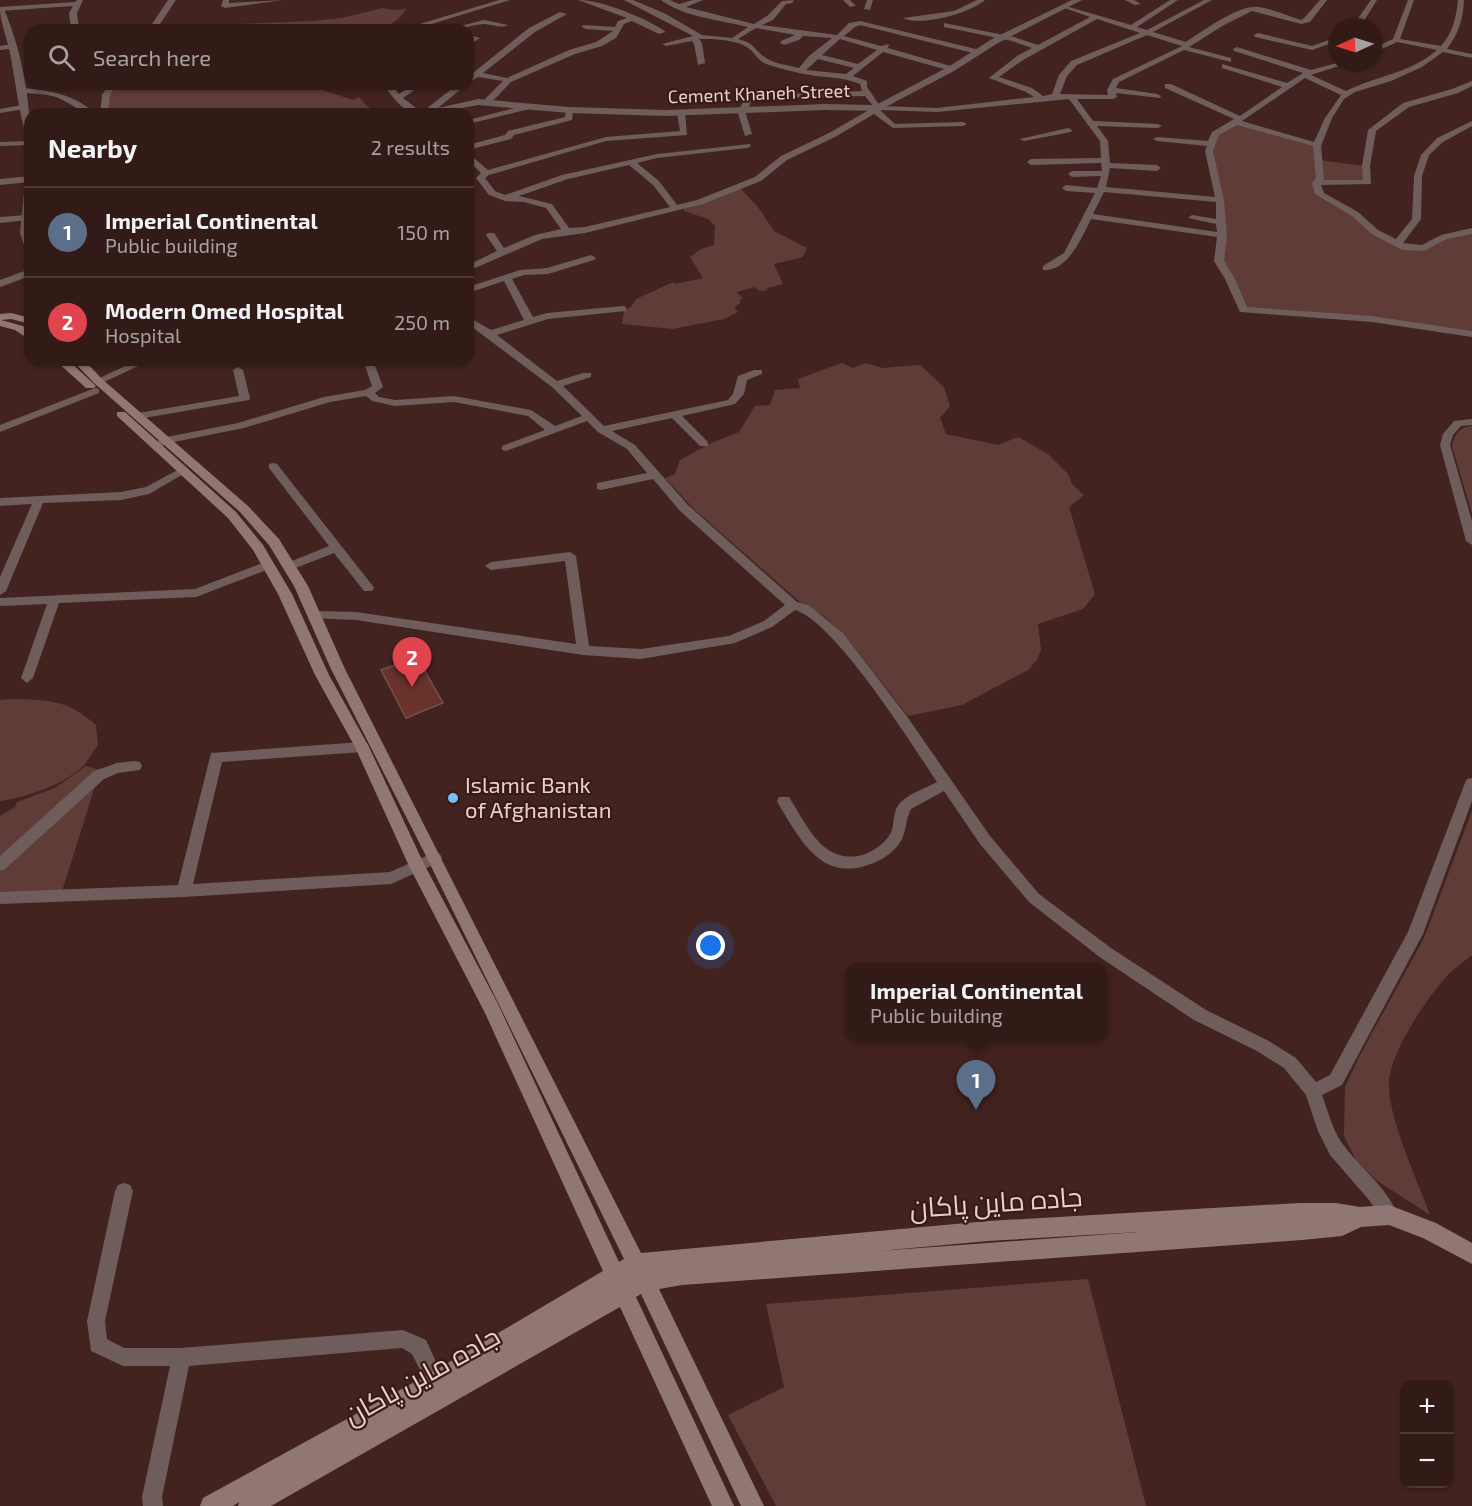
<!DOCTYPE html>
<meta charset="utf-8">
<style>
:root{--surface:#321a17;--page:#3a2320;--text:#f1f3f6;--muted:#a8a1a1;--line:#4d3836;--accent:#b45309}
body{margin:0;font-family:"Exo 2",Cairo,sans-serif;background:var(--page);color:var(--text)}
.controls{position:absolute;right:18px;bottom:18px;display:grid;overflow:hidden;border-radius:12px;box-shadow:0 2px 4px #0004}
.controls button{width:54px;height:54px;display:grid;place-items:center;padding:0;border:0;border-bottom:2px solid var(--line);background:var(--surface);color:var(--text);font:30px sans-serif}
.compass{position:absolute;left:1328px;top:18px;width:54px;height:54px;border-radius:50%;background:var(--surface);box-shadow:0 2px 4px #0004;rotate:266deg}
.you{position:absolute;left:711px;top:946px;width:21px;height:21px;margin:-15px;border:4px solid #fff;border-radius:50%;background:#1a73e8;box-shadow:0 0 0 9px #1a73e833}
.badge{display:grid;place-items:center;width:39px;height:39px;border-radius:50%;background:var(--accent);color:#fff;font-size:20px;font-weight:700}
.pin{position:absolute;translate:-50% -50px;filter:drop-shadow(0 2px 3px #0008)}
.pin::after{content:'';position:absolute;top:32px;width:21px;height:18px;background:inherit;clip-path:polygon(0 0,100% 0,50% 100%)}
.popup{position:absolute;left:846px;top:963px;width:261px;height:78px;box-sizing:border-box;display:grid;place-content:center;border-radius:12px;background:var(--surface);filter:drop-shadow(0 2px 4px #0005);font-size:20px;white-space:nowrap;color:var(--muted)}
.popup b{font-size:22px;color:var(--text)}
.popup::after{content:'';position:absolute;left:50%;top:100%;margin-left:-12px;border:12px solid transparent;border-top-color:var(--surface)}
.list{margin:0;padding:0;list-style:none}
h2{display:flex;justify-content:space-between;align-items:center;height:78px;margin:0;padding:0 24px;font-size:26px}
h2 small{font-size:20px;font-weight:400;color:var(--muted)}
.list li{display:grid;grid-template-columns:39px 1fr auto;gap:18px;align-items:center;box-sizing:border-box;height:90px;padding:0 24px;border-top:2px solid var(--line)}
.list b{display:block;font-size:22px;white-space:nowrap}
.list p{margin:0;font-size:20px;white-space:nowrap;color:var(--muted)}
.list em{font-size:20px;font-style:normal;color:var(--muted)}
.icon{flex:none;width:33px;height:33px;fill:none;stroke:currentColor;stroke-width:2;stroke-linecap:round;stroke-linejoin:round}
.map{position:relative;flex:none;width:1472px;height:1506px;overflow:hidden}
.search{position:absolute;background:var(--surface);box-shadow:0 2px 4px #0004;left:24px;top:24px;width:450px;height:66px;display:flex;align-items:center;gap:15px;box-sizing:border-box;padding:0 21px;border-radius:18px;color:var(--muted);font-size:22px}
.panel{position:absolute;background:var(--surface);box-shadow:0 2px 4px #0004;left:24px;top:108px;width:450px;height:258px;border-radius:18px}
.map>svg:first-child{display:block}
.green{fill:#5f3c37}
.building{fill:#69322b;stroke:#75514c;stroke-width:1.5}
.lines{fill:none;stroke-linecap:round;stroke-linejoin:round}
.minor{fill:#6e5d5a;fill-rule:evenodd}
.tertiary{fill:#6e5d5a;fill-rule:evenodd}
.secondary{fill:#917773;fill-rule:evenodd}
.poi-dot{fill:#72c1f5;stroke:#381a16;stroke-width:2}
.labels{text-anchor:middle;stroke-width:4.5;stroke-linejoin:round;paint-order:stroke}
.far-street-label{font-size:18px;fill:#e6d1cd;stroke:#381a16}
.poi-label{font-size:22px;fill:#e6d1cd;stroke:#381a16;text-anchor:start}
.near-street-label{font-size:27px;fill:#e6d1cd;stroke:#381a16}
</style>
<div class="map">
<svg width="1472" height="1506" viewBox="0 0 1472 1506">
<rect width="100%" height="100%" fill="#43231f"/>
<g class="green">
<path d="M383 8 392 10 406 9C402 18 389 26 380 30H152L154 27 312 21 342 18Z"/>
<polygon points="113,84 317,84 314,87 353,100 359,97 367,106 381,114 104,114"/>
<polygon points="1235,122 1317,145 1318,160 1366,166 1368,182 1317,183 1317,188 1375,232 1417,249 1444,237 1472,231 1472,334 1419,325 1243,310 1220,266 1221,249 1210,144 1215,134"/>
<polygon points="739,187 758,207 774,231 807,248 803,257 774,264 783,284 767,288 767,290 760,291 755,287 737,292 743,299 739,300 741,303 734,307 738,312 724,319 672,329 622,324 624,310 631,307 636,299 673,282 675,284 703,278 690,257 701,249 714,245 715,226 708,219 684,211 684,206"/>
<polygon points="842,363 853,368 866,363 882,368 920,365 944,387 950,406 940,418 946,434 998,445 1018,437 1048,454 1068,474 1072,484 1084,495 1069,507 1095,594 1083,609 1038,624 1041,650 1037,660 1028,670 962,705 908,716 844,634 824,616 801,603 695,510 665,478 675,474 680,460 709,444 739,432 755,406 770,405 775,390 800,388 798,379"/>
<path d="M1472 426V514L1452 446C1455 434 1459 427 1472 426Z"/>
<path d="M11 699C48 700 67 699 96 725L98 745C93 751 89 759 84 765 66 784 25 798 0 801V700Z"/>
<polygon points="86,766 100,770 59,901 0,903 0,816 15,807 17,802 55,788"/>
<path d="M1472 811V955C1464 962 1454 968 1447 976 1427 998 1386 1057 1389 1088 1391 1125 1417 1179 1430 1215L1376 1180 1356 1160 1344 1136 1345 1087 1358 1059 1424 938Z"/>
<polygon points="1088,1279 1146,1506 776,1506 728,1415 784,1387 766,1304"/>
</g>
<polygon class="building" points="417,657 443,703 406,718 381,670"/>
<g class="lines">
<g class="minor">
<polygon points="77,0 83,0 77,13 79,30 71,30 69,13 73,6 0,11 0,7 75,2"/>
<polygon points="223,0 229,0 229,3 284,0 225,8 221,6"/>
<polygon points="499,0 510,0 412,30 400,30"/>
<path d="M578 0C602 0 646 18 666 32L659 34 632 21 624 24 616 38 602 46 575 54 511 82 491 103H485V99L503 81 478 77 468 83V77L529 28 560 12 567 14 535 32 483 73 507 78 569 50 596 42 613 31 586 29 582 27 583 25 615 27 618 21 627 18Z"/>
<path d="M624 0H633L666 14 702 35 732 38 748 27C719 20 684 17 661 0H670L679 4 693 0H703L686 7 754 24 767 16 782 1 794 0 792 3 786 4 773 20 762 25 837 35 849 23 860 21 980 50V54H977L860 25 855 27 844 36 881 46 889 44 888 48 954 67 955 69 951 71 883 52 853 76 867 81V87L880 106 937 108 1034 97 1026 92 989 78 1017 56 1032 48 1012 41 944 27V23L1014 37 1038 45 1090 17 1062 7V5L1131 25 1170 0H1178L1137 27 1147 30 1204 0H1212L1153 32 1186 42C1203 31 1239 4 1259 7 1273 9 1288 16 1301 20L1304 18 1320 0H1327L1310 22 1301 24 1252 11 1224 25 1189 47 1231 58V62L1184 50 1119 82 1116 88 1157 94 1161 96 1160 98 1116 93 1117 97 1113 99H1077L1093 121 1158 124 1162 126 1158 128 1097 126 1108 141 1110 163 1157 165 1161 168 1157 171 1110 168 1106 187 1215 197 1205 151 1207 146 1157 141 1153 139 1157 137 1208 141 1212 132 1234 119 1165 88V84H1171L1240 116 1282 87 1222 68V64L1287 83 1303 73 1234 51 1233 49 1237 47 1311 70 1337 63H1348L1311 75 1346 91C1376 76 1411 73 1437 50L1397 42 1373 53V48L1393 39 1408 0H1414L1400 39 1441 46C1453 32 1456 18 1458 0H1464C1463 19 1459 33 1447 49L1472 54V58L1443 52 1422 67 1391 81 1355 92 1344 99 1332 118 1321 146 1324 178 1323 180H1363L1362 166 1368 130 1403 103 1452 89 1472 81V86L1458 93 1409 107 1376 131 1370 166 1371 184 1321 185 1324 193 1358 212 1378 230 1396 239 1412 219 1414 176 1421 155 1437 138 1472 121V126L1443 142 1429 155 1422 176 1421 219 1403 243 1422 245 1441 235 1472 228V234L1447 239 1424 251 1402 250 1372 234 1352 216 1315 194 1312 183 1316 178 1313 146 1237 125 1219 135 1213 151 1224 200 1227 235 1224 261 1235 279 1247 307 1372 316 1472 331V337L1372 322 1240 312 1225 279 1214 261 1217 237 1091 219C1082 237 1068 272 1043 270V266L1064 253 1095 193 1066 191 1062 188 1066 185 1097 188 1101 176 1072 177 1068 174 1072 171H1102L1101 163 1031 165 1027 162 1031 159 1101 158 1100 141 1069 99 937 112 880 110 895 124 963 122 967 124 963 126 893 128 874 114 835 137 787 160 761 181 703 204 585 233 542 239 468 271V265L497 251 486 235 488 233H494L504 248 535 235 561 229 546 208 524 202 505 201 489 195 476 178 481 173 468 160V153L488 170 606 137 680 131 677 113 681 111 685 113 687 135 606 141 489 175 485 178 495 191 505 195 562 175 657 154 750 144 751 146 747 148 657 158 637 163 659 181 677 205 697 200 755 177 781 156 829 133 874 107 865 96 804 98 754 94 749 107 745 111 752 134 745 136 737 110 741 106 748 89 804 94 862 91 860 84C843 77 828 78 810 75 797 73 782 69 769 65 760 62 758 58 752 51 740 39 714 39 699 39L702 43 705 63 698 65 694 44 692 41 666 46 662 44 693 36ZM1097 19 1140 33 1071 61 1059 75 1052 94 1043 96 1032 88 999 77 1023 60ZM756 28 795 35 781 41 780 43 784 45 799 40 803 36 832 38 809 56 799 68C788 65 775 64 766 58 754 51 757 44 738 39ZM1147 35 1182 46 1113 79 1107 90 1108 95 1060 94 1067 76 1077 65ZM840 39 877 50 858 64 822 55ZM818 59 854 68 846 74 806 70ZM1305 78 1341 95 1325 118 1314 142 1242 121ZM629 165 653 185 670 207 585 227 569 228 552 204 519 196 568 179ZM1104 192 1216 202V219L1192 215 1188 218 1216 224 1217 232 1093 214Z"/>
<polygon points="843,0 850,0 856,6 850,7"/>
<polygon points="867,0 873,0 870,10 864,9"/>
<path d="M977 0H985C971 13 920 27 903 18L954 11Z"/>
<polygon points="1125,0 1134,0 1141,4 1135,5"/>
<polygon points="1371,0 1377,0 1360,27 1352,27"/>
<path d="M484 20 508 25C500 29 493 24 484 24 471 25 459 30 445 30Z"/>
<polygon points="1258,33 1312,46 1337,37 1337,41 1312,50 1255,37 1254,35"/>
<polygon points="473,36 480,38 468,46 468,40"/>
<polygon points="13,44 17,46 16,48 0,50 0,46"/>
<path d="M393 84H401L396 91 399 94 414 84H423L403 98 420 111V114C406 114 397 102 388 91Z"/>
<polygon points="458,84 467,84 432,113 426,113 426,109"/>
<path d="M20 88C47 89 76 95 96 114 81 114 70 102 56 97 43 93 30 94 17 92V88Z"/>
<polygon points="531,104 534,104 534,108 468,124 468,120"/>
<polygon points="22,105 25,105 25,109 0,113 0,109"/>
<polygon points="566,108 573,110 572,120 514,135 511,139 468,150 468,145 505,135 508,131 565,117"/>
<polygon points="1068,128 1072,130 1071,132 1024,141 1020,139"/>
<polygon points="30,141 30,145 0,146 0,142"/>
<polygon points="30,176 30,182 0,185 0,179"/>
<polygon points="26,215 29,216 29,220 0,223 0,217"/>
<path d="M591 255 596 258 594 260 548 274 524 275 512 279 533 317 547 313 623 306 626 307V311L548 319 497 335 557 381 583 373H591V377L563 386 604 426 728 400 733 394 738 376 754 370H762V374L747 380 744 394 735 404 682 416 708 442V446H700L672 418 612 431 635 445 688 505 797 602 810 606 843 633 906 715 990 836 1039 894 1111 948 1206 1010 1269 1041 1296 1058 1316 1082 1330 1075 1408 932 1465 783 1467 779 1472 778V801L1423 934 1342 1085 1322 1095C1328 1111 1332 1129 1342 1143 1360 1168 1386 1186 1398 1215L1395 1221 1389 1224 1383 1221 1369 1200 1330 1155 1318 1131 1306 1095 1284 1068 1257 1051 1194 1020 1101 958 1029 902 980 844 944 791 911 809C905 820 907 833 899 844 891 855 878 862 865 866 819 880 799 837 779 805L777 801 779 797H789C806 823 821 862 858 856 869 854 882 846 889 836 896 827 891 811 901 802 910 793 926 788 937 782 911 743 835 622 795 610L772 627 735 643 641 659 583 655 356 620 310 618 308 615 310 612 314 611 356 612 576 644 565 561 491 570 485 566 491 562 570 552 576 556 589 646 641 649 729 636 764 621 785 605 680 511 653 479 601 490 597 489V483L647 473 627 449 598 432 587 421 506 451 502 450V446L545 430 528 416 454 402 395 406 372 401 366 396 330 402 244 428 169 443 155 449 150 446 162 438 238 423 324 397 365 390 372 386 363 360H373L383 387 375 393 379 397 395 400 454 396 531 410 555 426 582 416 552 387 468 324V317L491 330 524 320 504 281 468 293V287L520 270 547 268Z"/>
<polygon points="138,360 151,360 102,383 94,383 93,381"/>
<polygon points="238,367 243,370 250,398 249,400 138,419 133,416 138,413 239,396 233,370"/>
<polygon points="95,388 99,389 99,393 0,432 0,425"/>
<polygon points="1472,419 1472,425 1461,426 1453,435 1450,445 1472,521 1472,545 1466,541 1440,445 1443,434 1454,421"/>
<polygon points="273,463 277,464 372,585 374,588 372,591 364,591 334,553 293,569 283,567 281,564 283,561 292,561 329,546 269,468 269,464"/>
<polygon points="183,467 189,470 187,472 149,494 121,500 43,503 6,591 0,595 0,577 32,504 0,506 0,498 121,492 146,487"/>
<polygon points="268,561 274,565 272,568 196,597 59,603 33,678 27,683 21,678 47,604 0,606 0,598 195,589"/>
<polygon points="362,742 367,743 369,747 367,751 362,752 222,762 193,884 390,872 435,852 440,854 442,858 440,862 391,884 184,897 0,904 0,892 178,885 211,753"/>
<polygon points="135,761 140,762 142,766 140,770 118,773 104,779 5,869 0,871 0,856 94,771 117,763"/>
<polygon points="124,1183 130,1185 133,1191 105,1321 107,1339 124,1348 181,1348 403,1330 426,1340 445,1381 443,1388 436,1390 429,1388 412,1354 402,1348 189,1366 162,1497 163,1506 143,1506 142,1497 170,1366 123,1366 91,1351 87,1321 115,1191 118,1185"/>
</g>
<g class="tertiary">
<polygon points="168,0 176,0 156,30 148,30"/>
<polygon points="1072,0 1082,0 998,43 954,71 878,111 825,110 666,116 569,113 478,105 429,114 411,114 478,99 569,107 666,110 825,104 876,105 948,67 992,39"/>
<path d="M0 7 4 9C20 47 30 94 30 135L25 132C18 106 15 79 10 53 7 37 0 23 0 7Z"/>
<polygon points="109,84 117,84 110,95 108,114 100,114 102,95"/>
<polygon points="30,179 30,251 25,248 20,233 25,182"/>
<polygon points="30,269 30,276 0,287 0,280"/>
</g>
<g class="secondary">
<polygon points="11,313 30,318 30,324 11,319 1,320 23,326 30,332 30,340 15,330 0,326 0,314"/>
<polygon points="55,360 68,360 96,386 94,388 86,388"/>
<path d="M72 360H84L102 379 248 506 279 539 308 586 345 669 641 1253 988 1221 1299 1203H1336L1360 1207 1389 1205 1436 1223 1472 1243V1264L1423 1238 1389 1225 1361 1227 1342 1236 1302 1240 682 1285 659 1289 764 1506H741L641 1294 636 1297 734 1506H712L620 1307 271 1506H238L239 1502 233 1506H200L203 1498 429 1374 603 1271 485 1013 409 866 355 747 315 675 278 594 253 550 228 518 117 416V412H125L236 512 263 545 292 594 329 675 369 747 424 864 497 1002 619 1262 624 1259 427 858 331 669 294 586 269 545 240 512 94 383ZM1139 1232 879 1251 988 1241Z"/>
</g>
</g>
<circle class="poi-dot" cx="453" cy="798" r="6"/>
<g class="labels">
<g class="far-street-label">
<text transform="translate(759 94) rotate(-2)" y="6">Cement Khaneh Street</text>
</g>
<g class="poi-label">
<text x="465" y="793">Islamic Bank<tspan x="465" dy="25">of Afghanistan</tspan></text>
</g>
<g class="near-street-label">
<text transform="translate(996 1203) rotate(-4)" y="9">جاده ماین پاکان</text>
<text transform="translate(422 1376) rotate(-29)" y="9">جاده ماین پاکان</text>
</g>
</g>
</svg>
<div class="controls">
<button>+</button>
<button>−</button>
</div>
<svg class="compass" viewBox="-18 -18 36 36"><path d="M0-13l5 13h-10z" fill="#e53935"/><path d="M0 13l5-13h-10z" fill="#a8a1a1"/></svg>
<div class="you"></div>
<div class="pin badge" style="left:976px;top:1110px;background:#5c6f8a">1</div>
<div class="popup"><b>Imperial Continental</b>Public building</div>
<div class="pin badge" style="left:412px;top:687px;background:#e0444e">2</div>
<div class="search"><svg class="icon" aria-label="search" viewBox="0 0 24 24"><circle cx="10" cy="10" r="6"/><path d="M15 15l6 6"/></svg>Search here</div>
<section class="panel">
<h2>Nearby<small>2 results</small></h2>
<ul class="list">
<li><span class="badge" style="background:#5c6f8a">1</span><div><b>Imperial Continental</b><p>Public building</p></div><em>150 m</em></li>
<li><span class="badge" style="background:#e0444e">2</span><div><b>Modern Omed Hospital</b><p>Hospital</p></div><em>250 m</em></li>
</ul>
</section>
</div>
